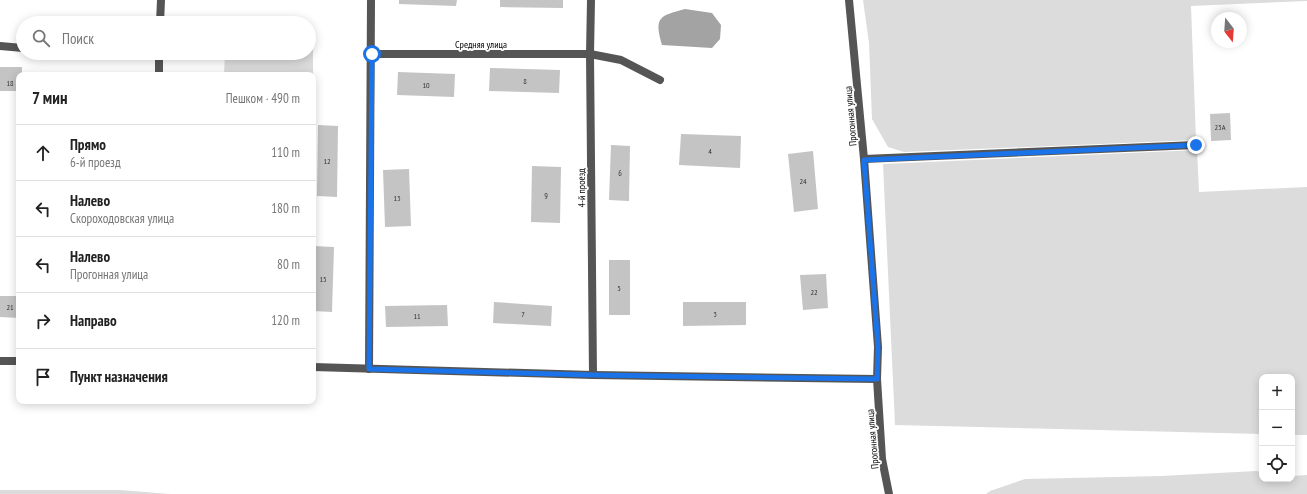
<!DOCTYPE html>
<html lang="ru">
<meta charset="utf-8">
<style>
:root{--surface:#fff;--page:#f2f2f2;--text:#222;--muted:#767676;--line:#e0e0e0}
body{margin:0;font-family:"PT Sans Narrow",sans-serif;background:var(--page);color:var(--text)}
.controls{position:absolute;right:12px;bottom:12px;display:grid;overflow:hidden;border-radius:8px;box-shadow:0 2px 10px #0003}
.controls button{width:36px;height:36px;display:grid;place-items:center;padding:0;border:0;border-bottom:1px solid var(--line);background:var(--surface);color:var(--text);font:20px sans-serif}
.compass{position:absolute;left:1211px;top:12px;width:36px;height:36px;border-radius:50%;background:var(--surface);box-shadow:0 2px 10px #0003;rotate:163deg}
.stop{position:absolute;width:12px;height:12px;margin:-9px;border:3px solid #1a73e8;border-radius:50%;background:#fff}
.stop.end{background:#1a73e8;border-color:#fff;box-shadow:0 1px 4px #0008}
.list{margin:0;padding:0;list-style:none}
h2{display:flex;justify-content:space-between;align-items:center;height:52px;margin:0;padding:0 16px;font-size:17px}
h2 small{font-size:13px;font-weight:400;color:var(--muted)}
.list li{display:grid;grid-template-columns:26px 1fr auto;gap:12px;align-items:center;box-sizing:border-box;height:56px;padding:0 16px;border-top:1px solid var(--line)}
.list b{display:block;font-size:15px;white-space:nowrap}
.list p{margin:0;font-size:13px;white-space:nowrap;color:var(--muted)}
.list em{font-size:13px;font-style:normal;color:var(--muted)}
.icon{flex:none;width:22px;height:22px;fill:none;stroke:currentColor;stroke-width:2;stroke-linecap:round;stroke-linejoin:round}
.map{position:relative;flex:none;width:1307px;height:494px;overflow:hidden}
.search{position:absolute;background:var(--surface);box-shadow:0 2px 10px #0003;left:16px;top:16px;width:300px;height:44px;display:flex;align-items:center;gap:10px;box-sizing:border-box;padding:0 14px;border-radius:22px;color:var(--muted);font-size:15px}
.panel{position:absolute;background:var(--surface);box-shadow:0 2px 10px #0003;left:16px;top:72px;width:300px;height:332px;border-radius:8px}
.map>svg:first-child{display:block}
.green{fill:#dcdcdc}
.water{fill:#a3a3a3}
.building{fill:#c4c4c4}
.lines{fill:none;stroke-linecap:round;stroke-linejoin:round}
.lane{stroke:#555;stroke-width:8}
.street{stroke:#555;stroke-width:8}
.route{stroke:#1a73e8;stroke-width:5}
.labels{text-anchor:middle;stroke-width:3.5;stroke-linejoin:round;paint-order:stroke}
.number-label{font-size:8px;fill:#313131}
.street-label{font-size:10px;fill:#000;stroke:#fff}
</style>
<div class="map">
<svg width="1307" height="494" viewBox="0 0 1307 494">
<rect width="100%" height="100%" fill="#fff"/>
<g class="green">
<polygon points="863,0 1307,0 1307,1 1191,6 1196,140 904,152 888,147 872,119 869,43"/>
<polygon points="309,43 313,43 313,75 224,75 225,53 309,53"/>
<polygon points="1197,150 1199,192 1307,187 1307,435 1292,435 1292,377 1262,377 1262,434 895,425 883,164"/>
<polygon points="1256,471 1262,472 1262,479 1292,479 1292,476 1307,475 1307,494 986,494 990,491 1025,479 1161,476"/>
<polygon points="0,490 120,490 170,494 0,494"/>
</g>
<path class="water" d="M685 9 712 13 721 25 720 39 712 48 662 45C654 17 659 16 685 9Z"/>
<g class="building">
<polygon points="399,0 457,0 456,6 399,4"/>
<polygon points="500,0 563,0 563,8 500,7"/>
<polygon points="0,67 22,67 22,75 19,75 19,91 0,91"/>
<polygon points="490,68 560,70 559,93 489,91"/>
<polygon points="398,72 455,74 454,97 397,95"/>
<polygon points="1230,113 1231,140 1211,141 1210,114"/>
<polygon points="318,125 338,126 337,197 317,196"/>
<polygon points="681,134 741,136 740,168 679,165"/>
<polygon points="611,145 630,146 629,201 609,200"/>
<polygon points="813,151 818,209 794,212 788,154"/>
<polygon points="532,166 561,167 560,223 531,222"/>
<polygon points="409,169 411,226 385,227 383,170"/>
<polygon points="313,246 334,247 332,312 313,311"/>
<rect x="609" y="260" width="21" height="55"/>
<polygon points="826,274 828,308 803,310 800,275"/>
<polygon points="0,296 19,296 19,318 0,317"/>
<polygon points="494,302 552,306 551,326 493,323"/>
<polygon points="683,302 746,302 746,325 683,326"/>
<polygon points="447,305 448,326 386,327 385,306"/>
</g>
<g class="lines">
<g class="lane">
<polyline points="590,54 621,60 660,80"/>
<polyline points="864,159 1196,145"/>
</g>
<g class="street">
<polyline points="591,0 590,54 593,375"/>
<polyline points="849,0 864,159 878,347 877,379 882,459 889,494"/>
<polyline points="160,23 161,0"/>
<polyline points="0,46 23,48"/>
<polyline points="117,53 159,55"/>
<polyline points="159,53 159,75"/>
<polyline points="371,54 590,54"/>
<polyline points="0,361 19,361"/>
<polyline points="313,367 593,375 877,379"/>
<polyline points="369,369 371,0"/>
</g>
</g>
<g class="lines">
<polyline class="route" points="372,54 369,369 593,375 877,379 878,347 864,160 1196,145"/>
</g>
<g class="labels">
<g class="number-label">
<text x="525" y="84">8</text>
<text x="10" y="86">18</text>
<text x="426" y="88">10</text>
<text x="1220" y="130">23А</text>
<text x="710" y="154">4</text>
<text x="327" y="164">12</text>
<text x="620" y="176">6</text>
<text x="803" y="184">24</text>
<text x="546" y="198">9</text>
<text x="397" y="201">13</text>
<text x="323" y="282">15</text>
<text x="619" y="291">5</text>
<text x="814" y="295">22</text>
<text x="10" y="310">21</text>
<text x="523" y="317">7</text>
<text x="715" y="317">3</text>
<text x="417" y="319">11</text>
</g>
<g class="street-label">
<text x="481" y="48">Средняя улица</text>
<text transform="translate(850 116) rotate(-95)" y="4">Прогонная улица</text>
<text transform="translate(581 188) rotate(-91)" y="4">4-й проезд</text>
<text transform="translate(872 439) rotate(-95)" y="4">Прогонная улица</text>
</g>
</g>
</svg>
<div class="controls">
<button>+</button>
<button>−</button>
<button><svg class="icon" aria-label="locate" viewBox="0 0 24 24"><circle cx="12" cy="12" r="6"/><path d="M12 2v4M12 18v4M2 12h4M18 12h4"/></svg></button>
</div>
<svg class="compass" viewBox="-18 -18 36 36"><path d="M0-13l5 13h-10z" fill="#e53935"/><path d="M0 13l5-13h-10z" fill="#767676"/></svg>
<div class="stop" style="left:372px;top:54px"></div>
<div class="stop end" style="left:1196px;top:145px"></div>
<div class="search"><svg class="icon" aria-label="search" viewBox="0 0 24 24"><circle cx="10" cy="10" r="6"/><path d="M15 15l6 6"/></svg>Поиск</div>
<section class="panel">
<h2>7 мин<small>Пешком · 490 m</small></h2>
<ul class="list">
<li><svg class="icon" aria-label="ahead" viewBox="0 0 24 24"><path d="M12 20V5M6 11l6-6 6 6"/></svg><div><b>Прямо</b><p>6-й проезд</p></div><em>110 m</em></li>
<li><svg class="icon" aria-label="left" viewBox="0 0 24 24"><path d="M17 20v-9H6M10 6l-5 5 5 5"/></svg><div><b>Налево</b><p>Скороходовская улица</p></div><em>180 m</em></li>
<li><svg class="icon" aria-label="left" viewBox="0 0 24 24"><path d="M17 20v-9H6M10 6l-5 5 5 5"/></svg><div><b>Налево</b><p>Прогонная улица</p></div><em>80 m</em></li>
<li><svg class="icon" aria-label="right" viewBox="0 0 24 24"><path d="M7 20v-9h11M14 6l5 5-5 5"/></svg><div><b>Направо</b></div><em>120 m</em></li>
<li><svg class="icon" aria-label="arrive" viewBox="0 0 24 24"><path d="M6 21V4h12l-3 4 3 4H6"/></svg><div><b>Пункт назначения</b></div></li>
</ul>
</section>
</div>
